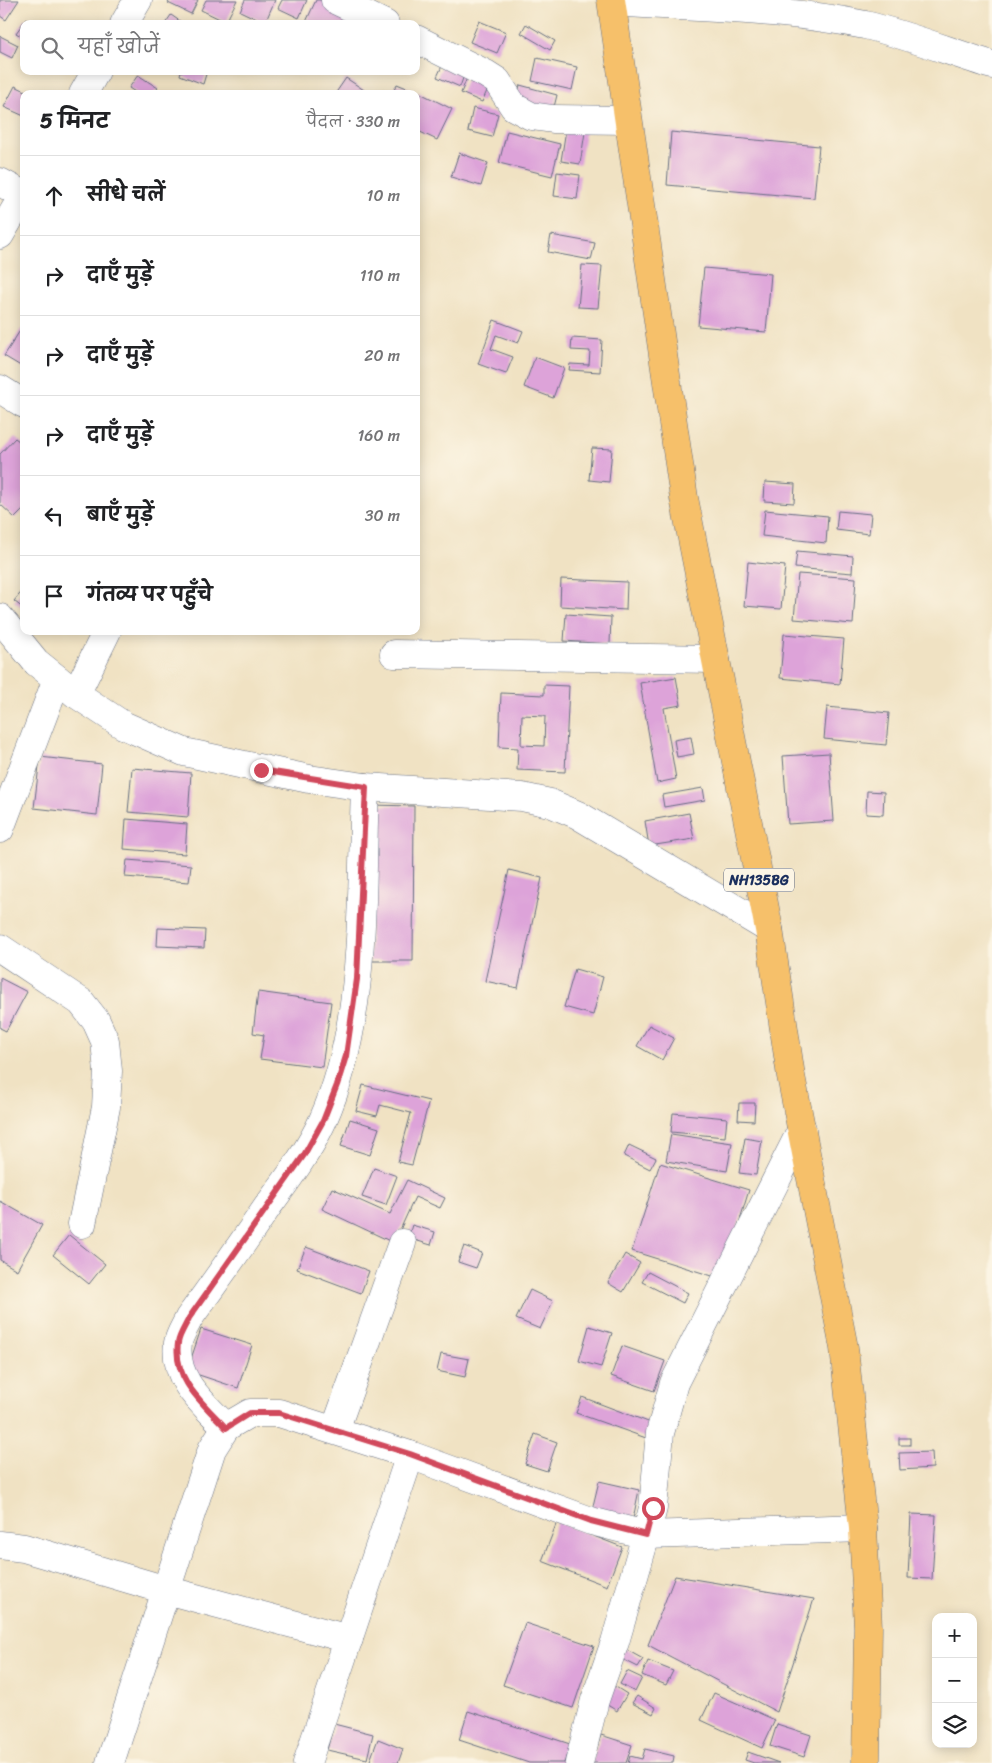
<!DOCTYPE html>
<html lang="hi">
<meta charset="utf-8">
<style>
:root{--surface:#fff;--page:#f2f2f2;--text:#202124;--muted:#757577;--line:#e0e0e0}
body{margin:0;font-family:Sriracha,"Playpen Sans Deva",sans-serif;background:var(--page);color:var(--text)}
.controls{position:absolute;right:15px;bottom:15px;display:grid;overflow:hidden;border-radius:10px;box-shadow:0 2px 12px #0003}
.controls button{width:45px;height:45px;display:grid;place-items:center;padding:0;border:0;border-bottom:1px solid var(--line);background:var(--surface);color:var(--text);font:25px sans-serif}
.stop{position:absolute;width:15px;height:15px;margin:-11px;border:4px solid #d1495b;border-radius:50%;background:#fff}
.stop.end{background:#d1495b;border-color:#fff;box-shadow:0 1px 5px #0008}
.list{margin:0;padding:0;list-style:none}
h2{display:flex;justify-content:space-between;align-items:center;height:65px;margin:0;padding:0 20px;font-size:21px}
h2 small{font-size:16px;font-weight:400;color:var(--muted)}
.list li{display:grid;grid-template-columns:32px 1fr auto;gap:15px;align-items:center;box-sizing:border-box;height:80px;padding:0 20px;border-top:1px solid var(--line)}
.list b{display:block;font-size:19px;white-space:nowrap}
.list em{font-size:16px;font-style:normal;color:var(--muted)}
.icon{flex:none;width:28px;height:28px;fill:none;stroke:currentColor;stroke-width:2;stroke-linecap:round;stroke-linejoin:round}
.map{position:relative;flex:none;width:992px;height:1763px;overflow:hidden}
.search{position:absolute;background:var(--surface);box-shadow:0 2px 12px #0003;left:20px;top:20px;width:400px;height:55px;display:flex;align-items:center;gap:12px;box-sizing:border-box;padding:0 18px;border-radius:10px;color:var(--muted);font-size:19px}
.panel{position:absolute;background:var(--surface);box-shadow:0 2px 12px #0003;left:20px;top:90px;width:400px;height:545px;border-radius:10px}
.map>svg:first-child{display:block}
.building{fill:#dda3d9;fill-rule:evenodd}
.lines{fill:none;stroke-linecap:round;stroke-linejoin:round}
.minor-casing{stroke:#666e81;stroke-width:29}
.highway-casing{stroke:#666e81;stroke-width:29}
.minor{stroke:#fff;stroke-width:28}
.highway{stroke:#f6c06b;stroke-width:28}
.route{stroke:#d1495b;stroke-width:6}
.labels{text-anchor:middle;stroke-width:4;stroke-linejoin:round;paint-order:stroke}
.shield{fill:#fcf5e5;stroke:#5e6a86;stroke-width:1}
.shield-label{font-size:14px;font-weight:bold;fill:#1b2f5e}
</style>
<div class="map">
<svg width="992" height="1763" viewBox="0 0 992 1763">
<rect width="100%" height="100%" fill="#fcf5e5"/>
<filter id="ink" filterUnits="userSpaceOnUse"><feTurbulence type="fractalNoise" baseFrequency=".02" numOctaves="2"/><feDisplacementMap in="SourceGraphic" scale="10" xChannelSelector="R" yChannelSelector="G"/><feConvolveMatrix kernelMatrix="1 2 1 2 8 2 1 2 1" color-interpolation-filters="sRGB"/></filter>
<filter id="wash" filterUnits="userSpaceOnUse"><feTurbulence type="fractalNoise" baseFrequency=".0096" numOctaves="4" result="noise"/><feDisplacementMap in="SourceGraphic" scale="20" xChannelSelector="R" yChannelSelector="G"/><feGaussianBlur stdDeviation="1.12" result="paint"/><feColorMatrix in="noise" values="0 0 0 0 0 0 0 0 0 0 0 0 0 0 0 0 0 1.4 0 .05"/><feComposite in="paint" operator="in"/></filter>
<g filter="url(#wash)">
<rect width="100%" height="100%" fill="#f0e2c3"/>
<g id="blocks">
<g class="building">
<polygon points="0,0 19,0 6,20 0,16"/>
<polygon points="170,0 198,0 191,14 168,3"/>
<polygon points="206,0 237,0 226,22 201,10"/>
<polygon points="245,0 275,0 265,23 240,11"/>
<polygon points="282,0 307,0 299,18 278,8"/>
<polygon points="316,0 324,0 355,15 350,24 305,24"/>
<polygon points="171,15 184,24 165,24"/>
<polygon points="26,19 32,24 24,24 24,38 16,33"/>
<polygon points="479,21 506,32 497,53 470,42"/>
<polygon points="526,24 555,41 550,50 521,33"/>
<polygon points="0,36 18,45 12,58 0,52"/>
<polygon points="537,58 577,67 572,90 532,81"/>
<polygon points="442,66 464,75 460,87 437,77"/>
<polygon points="181,71 207,71 203,84 180,75"/>
<polygon points="138,75 158,88 154,94 138,94 129,88"/>
<polygon points="468,75 490,84 482,102 461,93"/>
<polygon points="346,78 364,90 361,94 335,94"/>
<polygon points="397,84 414,91 412,94 392,94"/>
<polygon points="520,85 557,95 552,115 515,105"/>
<polygon points="15,86 32,94 24,94 24,116 4,107"/>
<polygon points="418,92 452,109 437,140 416,130"/>
<polygon points="473,108 498,114 492,137 468,131"/>
<polygon points="567,123 586,126 580,164 561,161"/>
<polygon points="507,131 560,144 552,176 499,163"/>
<polygon points="671,132 819,146 814,198 667,185"/>
<polygon points="459,153 488,163 481,186 451,177"/>
<polygon points="557,172 580,175 577,199 554,196"/>
<polygon points="551,235 595,243 591,260 548,252"/>
<polygon points="582,265 602,266 598,308 578,307"/>
<polygon points="704,268 771,274 766,332 698,326"/>
<polygon points="494,320 523,331 518,343 496,335 491,349 513,357 506,374 478,364"/>
<polygon points="21,329 24,330 24,368 4,356"/>
<polygon points="572,338 602,340 600,372 569,370 570,364 589,365 590,351 571,350"/>
<polygon points="535,357 564,368 553,398 524,387"/>
<polygon points="15,438 24,445 24,509 15,518 0,504 0,454"/>
<polygon points="592,448 612,449 609,482 589,480"/>
<polygon points="765,482 795,484 794,503 764,501"/>
<polygon points="765,510 828,516 826,543 762,536"/>
<polygon points="838,511 871,514 869,534 836,530"/>
<polygon points="797,551 853,556 852,573 795,568"/>
<polygon points="748,562 785,566 781,609 744,606"/>
<polygon points="798,574 856,578 853,624 794,619"/>
<polygon points="561,579 627,582 626,610 560,606"/>
<polygon points="24,589 24,609 14,601"/>
<polygon points="566,614 611,617 610,644 564,641"/>
<polygon points="784,634 844,639 840,684 780,678"/>
<polygon points="676,677 681,705 664,708 676,779 657,783 640,683"/>
<path d="M544 685 569 686 565 772 517 770 518 748 499 747 501 693 544 695ZM522 715 545 716 544 746 521 745Z"/>
<polygon points="827,707 889,713 886,745 824,739"/>
<polygon points="691,737 694,754 677,757 674,740"/>
<polygon points="829,753 834,821 788,824 783,756"/>
<polygon points="40,757 102,764 97,815 34,808"/>
<polygon points="132,768 191,773 188,817 128,812"/>
<polygon points="703,788 705,800 664,807 662,795"/>
<polygon points="867,791 884,792 883,815 866,814"/>
<polygon points="372,805 414,806 413,961 370,961"/>
<polygon points="689,813 694,839 649,846 645,821"/>
<polygon points="126,819 187,824 185,854 124,849"/>
<polygon points="127,860 191,865 189,882 125,877"/>
<polygon points="509,870 542,878 518,988 485,981"/>
<polygon points="158,928 205,930 204,948 157,946"/>
<polygon points="575,969 603,977 593,1015 564,1007"/>
<polygon points="0,978 27,992 6,1031 0,1028"/>
<polygon points="258,992 331,1002 322,1067 260,1059 264,1035 253,1033"/>
<polygon points="649,1025 674,1038 662,1060 637,1046"/>
<polygon points="363,1085 429,1101 412,1165 398,1162 411,1113 380,1105 377,1116 356,1111"/>
<polygon points="739,1103 755,1103 754,1121 738,1120"/>
<polygon points="673,1113 727,1118 725,1137 671,1132"/>
<polygon points="350,1119 379,1128 370,1155 341,1146"/>
<polygon points="671,1134 732,1143 727,1171 666,1161"/>
<polygon points="745,1138 762,1141 756,1175 739,1173"/>
<polygon points="629,1145 656,1158 650,1169 624,1156"/>
<polygon points="660,1163 749,1190 722,1279 632,1251"/>
<polygon points="374,1168 397,1176 386,1205 362,1197"/>
<polygon points="407,1180 445,1198 440,1208 415,1197 394,1243 322,1209 332,1188 390,1214"/>
<polygon points="0,1201 42,1225 17,1270 0,1260"/>
<polygon points="412,1225 435,1232 431,1245 408,1238"/>
<polygon points="69,1235 105,1264 89,1284 53,1255"/>
<polygon points="464,1246 482,1253 476,1268 458,1262"/>
<polygon points="306,1247 369,1271 361,1293 297,1269"/>
<polygon points="625,1254 640,1263 623,1292 608,1283"/>
<polygon points="648,1272 688,1293 683,1303 642,1282"/>
<polygon points="530,1290 553,1301 540,1329 516,1319"/>
<polygon points="589,1326 612,1333 601,1367 579,1361"/>
<polygon points="201,1329 252,1345 238,1388 187,1371"/>
<polygon points="622,1346 665,1361 654,1391 611,1376"/>
<polygon points="441,1354 469,1359 465,1377 437,1371"/>
<polygon points="582,1397 651,1423 646,1438 576,1413"/>
<polygon points="535,1434 557,1442 547,1471 525,1464"/>
<rect x="899" y="1438" width="11" height="7"/>
<polygon points="932,1452 933,1468 900,1470 899,1453"/>
<polygon points="599,1481 639,1490 633,1519 592,1510"/>
<polygon points="911,1514 936,1515 932,1579 908,1578"/>
<polygon points="557,1522 622,1547 607,1586 542,1561"/>
<polygon points="675,1576 814,1599 777,1712 648,1645"/>
<polygon points="525,1623 594,1646 573,1708 503,1685"/>
<polygon points="625,1649 643,1659 638,1667 620,1658"/>
<polygon points="648,1661 673,1671 666,1685 642,1675"/>
<polygon points="627,1671 642,1678 635,1692 620,1684"/>
<polygon points="611,1684 627,1694 617,1711 601,1701"/>
<polygon points="714,1693 775,1720 762,1748 701,1720"/>
<polygon points="637,1696 656,1708 653,1714 632,1703"/>
<polygon points="468,1711 570,1744 564,1763 529,1763 459,1740"/>
<polygon points="334,1724 373,1734 367,1759 327,1750"/>
<polygon points="777,1724 811,1735 804,1757 770,1746"/>
<polygon points="601,1735 632,1745 626,1763 592,1763"/>
<polygon points="378,1739 403,1749 398,1763 369,1763"/>
<polygon points="645,1749 674,1756 673,1763 628,1763 630,1756 642,1759"/>
<polygon points="748,1752 779,1763 754,1763 745,1760"/>
</g>
</g>
</g>
<g filter="url(#ink)">
<use href="#blocks" fill-opacity="0" stroke="#666e81" stroke-width="1"/>
<g class="lines">
<defs>
<g id="minor">
<polyline points="335,0 385,24"/>
<path d="M612 2C696 8 783 8 865 25 908 35 950 52 992 65"/>
<polyline points="124,24 138,0"/>
<polyline points="416,39 486,74 497,81 514,107 531,116 553,119 628,120"/>
<polyline points="83,94 96,71"/>
<polyline points="0,182 24,195"/>
<polyline points="0,235 24,194"/>
<polyline points="0,389 24,404"/>
<polyline points="0,618 36,662 76,694 123,725 184,752 309,779 365,787 522,797 550,803 578,815 769,929"/>
<polyline points="394,654 716,659"/>
<polyline points="76,694 107,631"/>
<polyline points="0,829 57,679"/>
<polyline points="0,948 81,1002 96,1021 105,1041 108,1071 106,1107 82,1224"/>
<path d="M226 1427C203 1403 173 1380 178 1343 179 1335 186 1325 189 1318 216 1281 242 1244 268 1206 288 1179 309 1151 323 1120 367 1022 361 893 365 787"/>
<polyline points="335,1430 402,1243"/>
<polyline points="0,1545 24,1548 166,1590 349,1639"/>
<polyline points="110,1763 212,1449 226,1427 250,1413 279,1413 410,1455 591,1521 646,1535 863,1528"/>
<polyline points="307,1763 410,1455"/>
<polyline points="579,1763 595,1700 615,1642 646,1535 653,1508 660,1433 674,1383 802,1129"/>
</g>
<polyline id="highway" points="611,0 684,498 769,929 791,1076 844,1348 863,1528 868,1627 866,1763"/>
</defs>
<use href="#minor" class="minor-casing"/>
<use href="#highway" class="highway-casing"/>
<use href="#minor" class="minor"/>
<use href="#highway" class="highway"/>
</g>
</g>
<g class="lines" filter="url(#ink)">
<path class="route" d="M261 770 366 787 357 979 346 1056 337 1085 323 1121 304 1155 189 1318C186 1325 179 1335 178 1343 173 1380 203 1403 226 1428L250 1413H279L410 1454 591 1521 646 1535 653 1508"/>
</g>
<g class="labels">
<rect class="shield" x="724" y="868.5" width="70" height="23" rx="4"/>
<g class="shield-label">
<text x="759" y="885">NH135BG</text>
</g>
</g>
</svg>
<div class="controls">
<button>+</button>
<button>−</button>
<button><svg class="icon" aria-label="layers" viewBox="0 0 24 24"><path d="M12 4l9 5-9 5-9-5zM3 14l9 5 9-5"/></svg></button>
</div>
<div class="stop" style="left:653px;top:1508px"></div>
<div class="stop end" style="left:261px;top:770px"></div>
<div class="search"><svg class="icon" aria-label="search" viewBox="0 0 24 24"><circle cx="10" cy="10" r="6"/><path d="M15 15l6 6"/></svg>यहाँ खोजें</div>
<section class="panel">
<h2>5 मिनट<small>पैदल · 330 m</small></h2>
<ul class="list">
<li><svg class="icon" aria-label="ahead" viewBox="0 0 24 24"><path d="M12 20V5M6 11l6-6 6 6"/></svg><div><b>सीधे चलें</b></div><em>10 m</em></li>
<li><svg class="icon" aria-label="right" viewBox="0 0 24 24"><path d="M7 20v-9h11M14 6l5 5-5 5"/></svg><div><b>दाएँ मुड़ें</b></div><em>110 m</em></li>
<li><svg class="icon" aria-label="right" viewBox="0 0 24 24"><path d="M7 20v-9h11M14 6l5 5-5 5"/></svg><div><b>दाएँ मुड़ें</b></div><em>20 m</em></li>
<li><svg class="icon" aria-label="right" viewBox="0 0 24 24"><path d="M7 20v-9h11M14 6l5 5-5 5"/></svg><div><b>दाएँ मुड़ें</b></div><em>160 m</em></li>
<li><svg class="icon" aria-label="left" viewBox="0 0 24 24"><path d="M17 20v-9H6M10 6l-5 5 5 5"/></svg><div><b>बाएँ मुड़ें</b></div><em>30 m</em></li>
<li><svg class="icon" aria-label="arrive" viewBox="0 0 24 24"><path d="M6 21V4h12l-3 4 3 4H6"/></svg><div><b>गंतव्य पर पहुँचे</b></div></li>
</ul>
</section>
</div>
